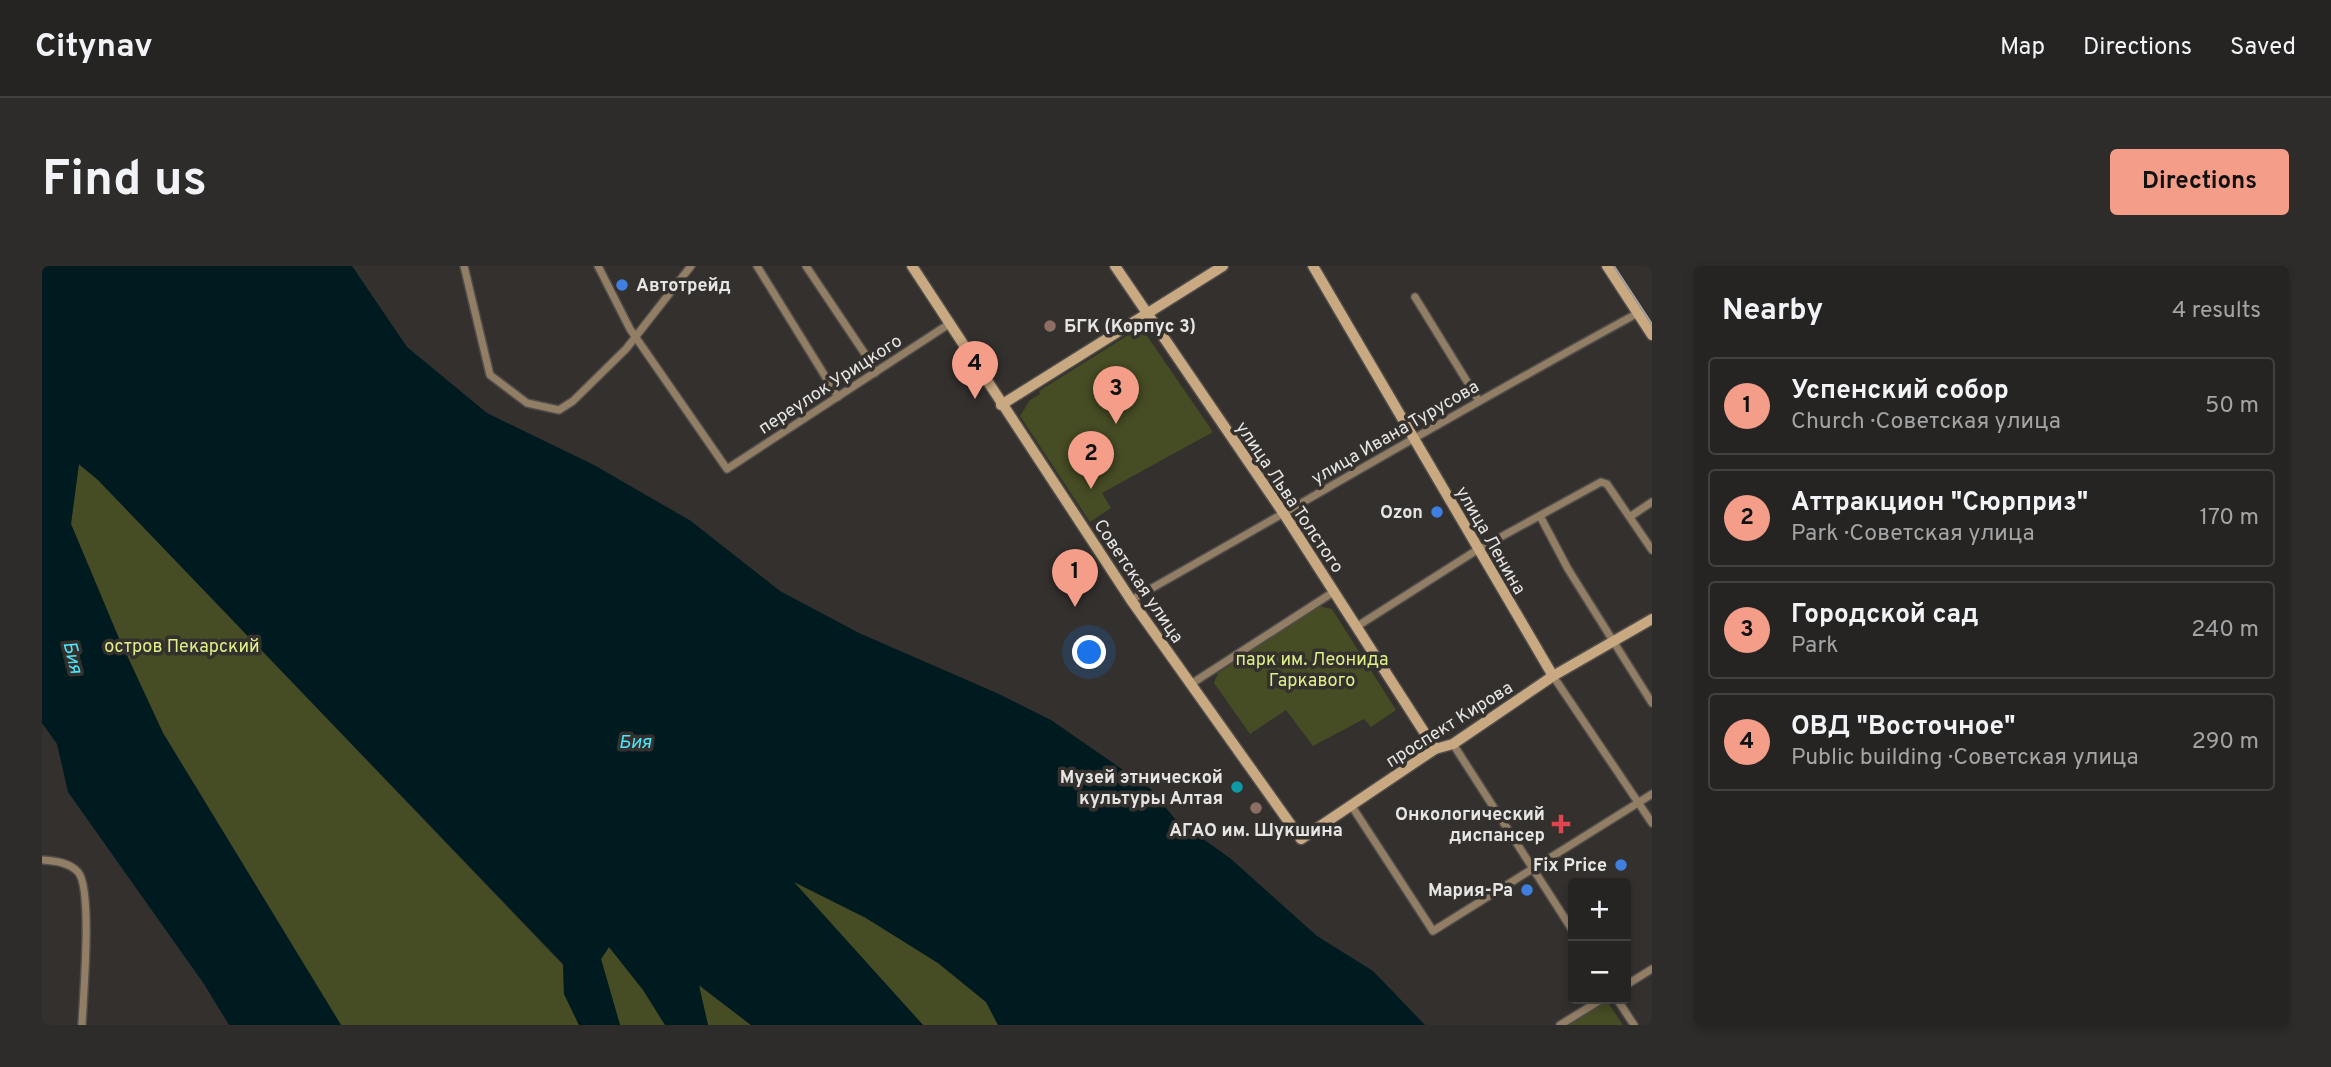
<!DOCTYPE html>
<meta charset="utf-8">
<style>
:root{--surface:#262422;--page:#2e2c2a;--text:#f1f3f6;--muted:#a4a4a5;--line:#424140;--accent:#f49e89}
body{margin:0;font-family:Overpass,sans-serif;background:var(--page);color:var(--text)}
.controls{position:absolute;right:21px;bottom:21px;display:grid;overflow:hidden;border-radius:7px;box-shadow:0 4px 10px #0003}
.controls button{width:63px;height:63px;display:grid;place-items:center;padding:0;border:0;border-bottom:2px solid var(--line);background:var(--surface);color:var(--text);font:35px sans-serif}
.you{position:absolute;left:1048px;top:387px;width:24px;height:24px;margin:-18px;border:5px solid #fff;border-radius:50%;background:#1a73e8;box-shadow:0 0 0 10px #1a73e833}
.badge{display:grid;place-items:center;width:46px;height:46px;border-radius:50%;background:var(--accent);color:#111;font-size:23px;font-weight:700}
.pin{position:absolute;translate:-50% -58px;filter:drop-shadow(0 2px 4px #0008)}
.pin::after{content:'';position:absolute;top:37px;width:24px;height:21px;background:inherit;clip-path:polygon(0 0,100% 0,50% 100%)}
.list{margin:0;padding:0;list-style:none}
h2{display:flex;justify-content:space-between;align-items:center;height:91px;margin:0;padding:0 28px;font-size:30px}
h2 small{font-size:23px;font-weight:400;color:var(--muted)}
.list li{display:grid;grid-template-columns:46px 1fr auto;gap:21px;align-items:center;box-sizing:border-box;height:98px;margin:0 14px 14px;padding:0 14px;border:2px solid var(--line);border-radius:7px}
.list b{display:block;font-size:26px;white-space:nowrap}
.list p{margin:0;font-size:23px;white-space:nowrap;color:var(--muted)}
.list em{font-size:23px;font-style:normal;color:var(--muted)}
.map{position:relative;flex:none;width:1610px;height:759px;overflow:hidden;border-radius:7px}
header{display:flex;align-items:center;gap:42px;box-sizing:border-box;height:98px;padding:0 35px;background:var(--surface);border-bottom:2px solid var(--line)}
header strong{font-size:33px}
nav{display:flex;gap:38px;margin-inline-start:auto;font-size:24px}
.intro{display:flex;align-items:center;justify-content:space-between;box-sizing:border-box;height:168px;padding:0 42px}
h1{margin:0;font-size:49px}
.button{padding:18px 32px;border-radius:7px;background:var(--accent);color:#111;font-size:24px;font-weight:700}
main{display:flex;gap:42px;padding:0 42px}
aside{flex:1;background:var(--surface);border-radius:7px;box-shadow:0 4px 10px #0003}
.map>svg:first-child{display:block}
.green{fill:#464c24}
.water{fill:#001b1f}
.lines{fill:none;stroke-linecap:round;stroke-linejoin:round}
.street-casing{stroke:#504d4b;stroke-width:10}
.secondary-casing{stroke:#504d4b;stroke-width:13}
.street{stroke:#927e65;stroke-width:7}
.secondary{stroke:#c9a981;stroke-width:10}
.tram{stroke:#a2a09e;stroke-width:2}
.shop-dot{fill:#3f7fe0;stroke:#33302e;stroke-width:2.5}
.education-dot{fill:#8d6e63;stroke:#33302e;stroke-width:2.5}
.culture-dot{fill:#0f9aa8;stroke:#33302e;stroke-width:2.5}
.health-dot{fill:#e0444e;stroke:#33302e;stroke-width:2.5}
.labels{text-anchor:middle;stroke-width:7;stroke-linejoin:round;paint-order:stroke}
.poi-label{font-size:18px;font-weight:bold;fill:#e6e5e3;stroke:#33302e;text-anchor:end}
.street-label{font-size:18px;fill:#e6e5e3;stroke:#33302e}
.park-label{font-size:18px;fill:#e0ee88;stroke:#33302e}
.water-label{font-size:19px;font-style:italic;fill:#4de5f9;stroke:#33302e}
</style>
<header>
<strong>Citynav</strong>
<nav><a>Map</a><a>Directions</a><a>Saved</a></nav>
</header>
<div class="intro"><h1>Find us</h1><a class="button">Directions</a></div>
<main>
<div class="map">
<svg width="1610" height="759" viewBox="0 0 1610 759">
<rect width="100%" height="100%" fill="#33302e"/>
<g class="green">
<polygon points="1099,61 1171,166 1060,227 1069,242 1048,256 978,150 988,134 998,128 997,125"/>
<polygon points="36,198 56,214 521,699 522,728 537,759 299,759 121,467 76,370 29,258"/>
<polygon points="1277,340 1290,343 1354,444 1329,461 1322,453 1271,480 1244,444 1208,468 1172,417 1176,407"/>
<polygon points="750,615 824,652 896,697 944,736 956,759 881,759"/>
<polygon points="567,681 602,724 623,759 578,759 559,693"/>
<polygon points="656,719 709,759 666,759"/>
<polygon points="1565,735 1581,759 1527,759"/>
</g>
<polygon class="water" points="0,0 310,0 365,81 445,147 552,199 649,255 738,325 817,367 957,428 1009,454 1110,524 1132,552 1189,593 1275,670 1331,705 1383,759 956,759 944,736 896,697 824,652 752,616 881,759 709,759 657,719 666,759 623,759 601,724 567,681 559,693 578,759 537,759 522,728 521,698 56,214 37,198 29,258 76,370 121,467 299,759 187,759 162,718 26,526 15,478 0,457"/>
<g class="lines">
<defs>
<g id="street">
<polyline points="422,0 448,109 485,137 517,144 531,135 584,83 649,0"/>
<polyline points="556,0 588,63 685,203 907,58"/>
<polyline points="715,0 796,131"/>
<polyline points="764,0 823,88 833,107"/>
<polyline points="1373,31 1437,135"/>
<polyline points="1498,250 1526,303 1610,437"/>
<polyline points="1589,250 1610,236"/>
<path d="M1089 334C1258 239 1425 140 1596 47"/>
<polyline points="1314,361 1435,284 1559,216 1565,218 1610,284"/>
<polyline points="1511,410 1610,557"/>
<polyline points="1149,418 1293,325"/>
<polyline points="1411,478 1531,665"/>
<polyline points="1309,539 1391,665 1610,528"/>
<path d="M0 594C12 595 27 596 36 606 51 623 41 732 40 759"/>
<polyline points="1584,719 1610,703"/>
<polyline points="1575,733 1592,759"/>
<polyline points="1518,759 1560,733"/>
</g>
<g id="secondary">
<polyline points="870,0 1089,334 1259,573 1393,483 1411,478 1511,410 1610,353"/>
<polyline points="1073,0 1242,248 1393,483"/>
<polyline points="1271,0 1511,410"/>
<polyline points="1565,0 1610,69"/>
<polyline points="959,139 1181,0"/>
</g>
</defs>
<use href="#street" class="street-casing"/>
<use href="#secondary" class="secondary-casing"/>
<use href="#street" class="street"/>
<use href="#secondary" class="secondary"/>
<polyline class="tram" points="1572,0 1610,58"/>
</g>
<g class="shop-dot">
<circle cx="580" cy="19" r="7"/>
<circle cx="1395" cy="246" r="7"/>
<circle cx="1579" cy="599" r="7"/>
<circle cx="1485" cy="624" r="7"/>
</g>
<g class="education-dot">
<circle cx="1008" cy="60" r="7"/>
<circle cx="1214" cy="542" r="7"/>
</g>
<circle class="culture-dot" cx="1195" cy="521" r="7"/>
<path class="health-dot" d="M1515.5 547.5h7v7h7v7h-7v7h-7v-7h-7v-7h7z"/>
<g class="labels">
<g class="poi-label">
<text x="594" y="25" text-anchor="start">Автотрейд</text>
<text x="1022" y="66" text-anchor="start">БГК (Корпус 3)</text>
<text x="1381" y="252">Ozon</text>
<text x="1181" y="517">Музей этнической<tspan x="1181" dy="21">культуры Алтая</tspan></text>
<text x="1503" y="554">Онкологический<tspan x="1503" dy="21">диспансер</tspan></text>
<text x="1214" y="570" text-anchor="middle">АГАО им. Шукшина</text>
<text x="1565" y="605">Fix Price</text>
<text x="1471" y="630">Мария-Ра</text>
</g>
<g class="street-label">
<text transform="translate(788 118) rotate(-33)" y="6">переулок Урицкого</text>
<text transform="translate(1353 166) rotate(-30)" y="6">улица Ивана Турусова</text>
<text transform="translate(1248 231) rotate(56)" y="6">улица Льва Толстого</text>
<text transform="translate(1449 274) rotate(60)" y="6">улица Ленина</text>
<text transform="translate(1097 315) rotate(56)" y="6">Советская улица</text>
<text transform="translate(1407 458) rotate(-32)" y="6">проспект Кирова</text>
</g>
<g class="park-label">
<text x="140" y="386">остров Пекарский</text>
<text x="1270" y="399">парк им. Леонида<tspan x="1270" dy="21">Гаркавого</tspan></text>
</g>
<g class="water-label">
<text transform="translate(32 391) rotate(76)" y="7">Бия</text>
<text x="593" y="482">Бия</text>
</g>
</g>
</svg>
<div class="controls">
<button>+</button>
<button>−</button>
</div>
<div class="you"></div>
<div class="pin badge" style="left:1033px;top:341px">1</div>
<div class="pin badge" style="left:1049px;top:223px">2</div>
<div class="pin badge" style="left:1074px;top:158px">3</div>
<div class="pin badge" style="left:933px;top:133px">4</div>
</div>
<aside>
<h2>Nearby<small>4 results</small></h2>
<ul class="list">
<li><span class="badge">1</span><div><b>Успенский собор</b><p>Church · Советская улица</p></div><em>50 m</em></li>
<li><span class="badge">2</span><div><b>Аттракцион &quot;Сюрприз&quot;</b><p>Park · Советская улица</p></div><em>170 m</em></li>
<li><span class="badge">3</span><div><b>Городской сад</b><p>Park</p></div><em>240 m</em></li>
<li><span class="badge">4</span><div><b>ОВД &quot;Восточное&quot;</b><p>Public building · Советская улица</p></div><em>290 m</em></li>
</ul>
</aside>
</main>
